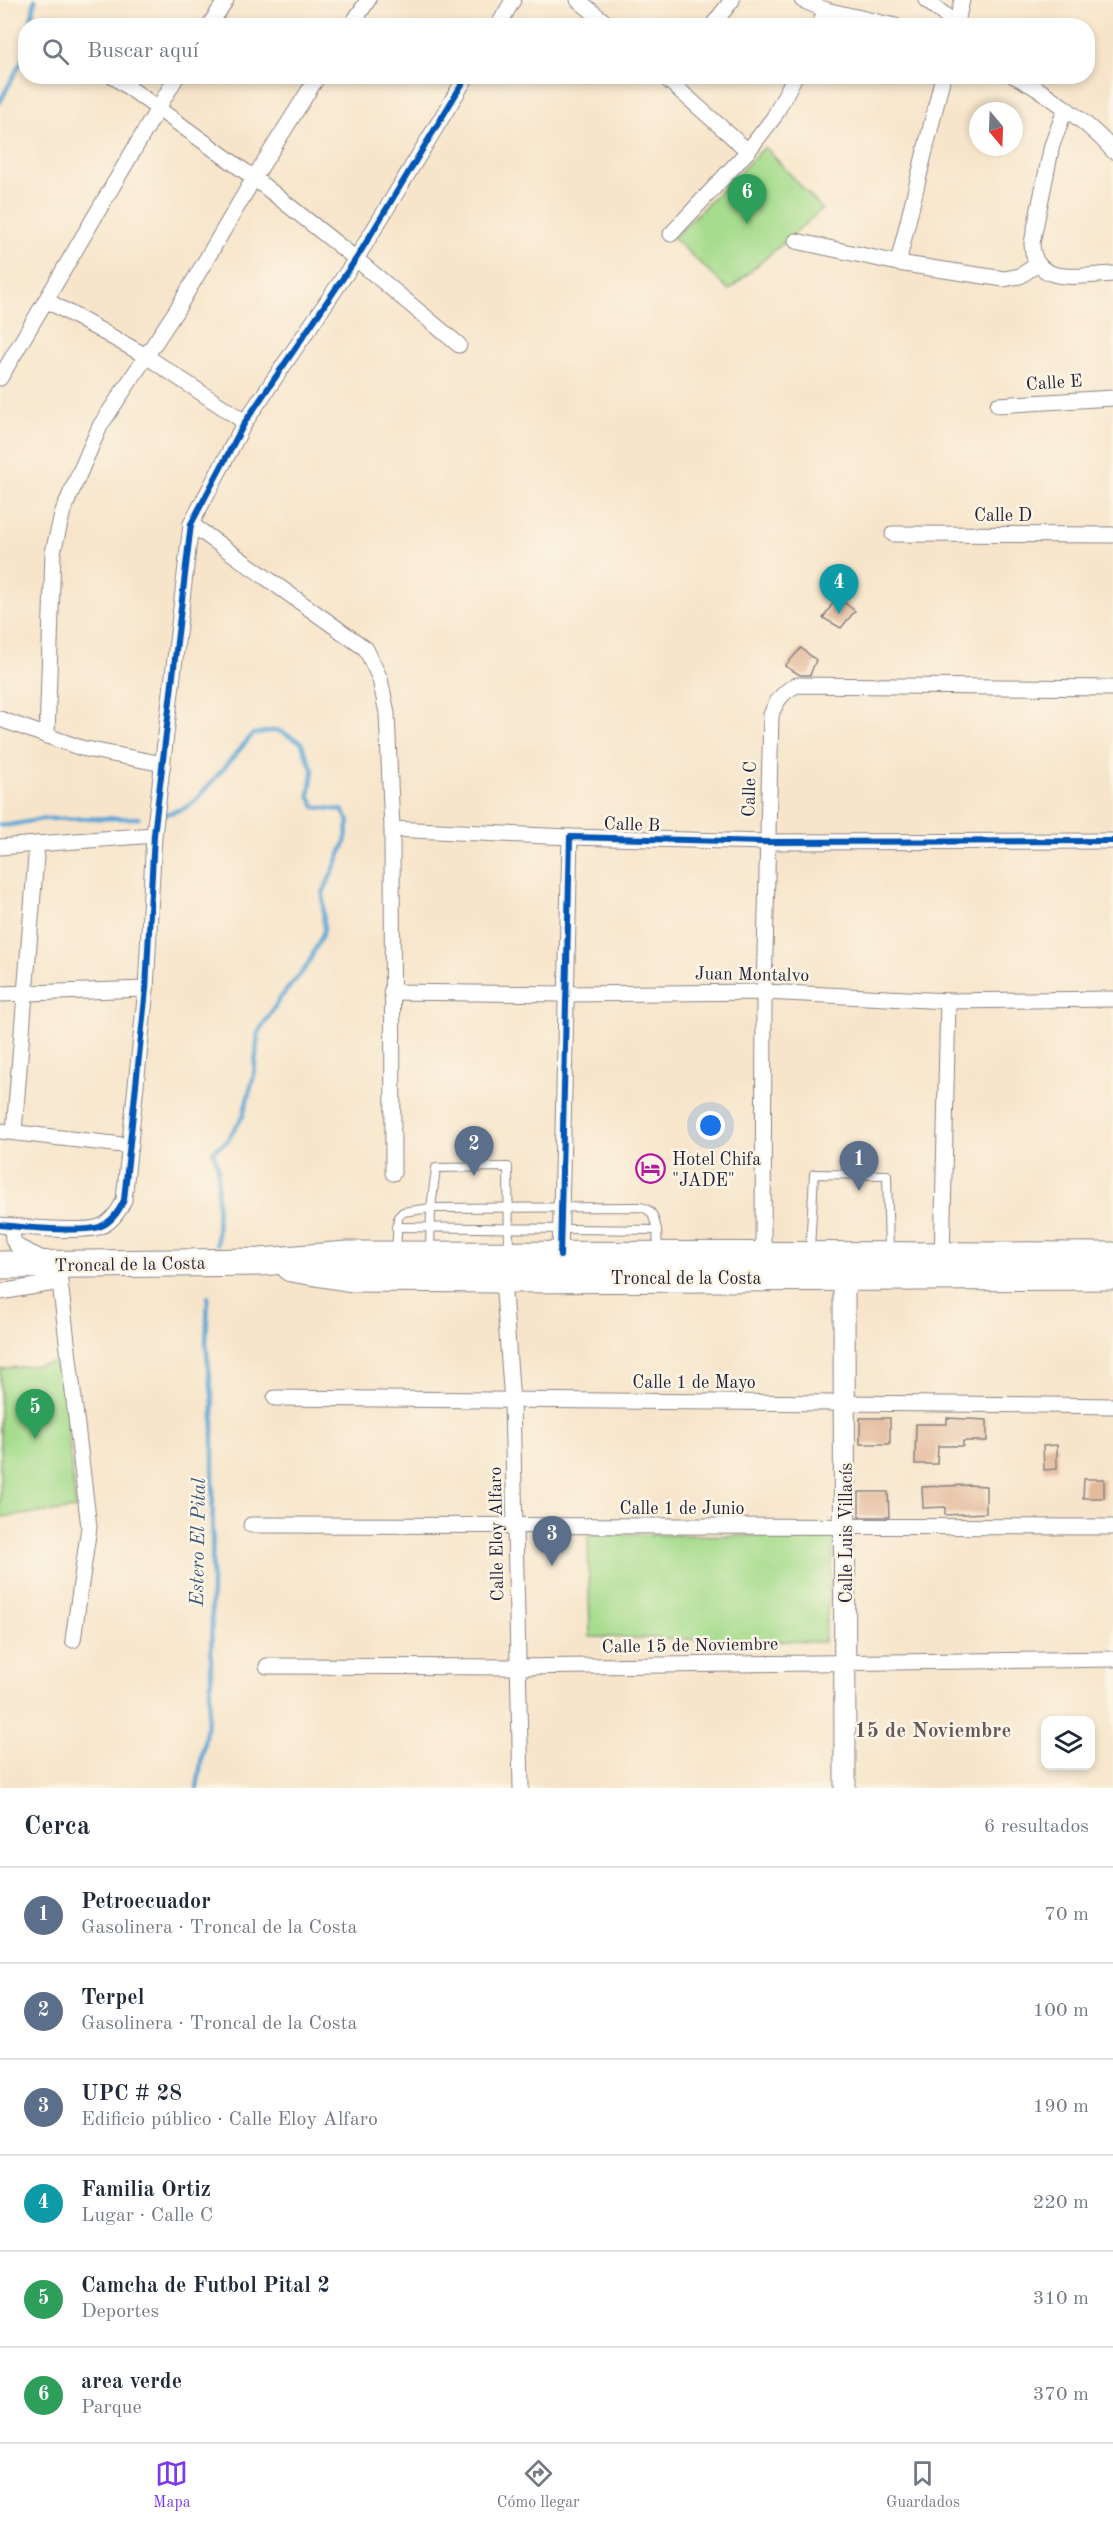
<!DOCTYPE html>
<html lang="es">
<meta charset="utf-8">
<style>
:root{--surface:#fff;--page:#f2f2f3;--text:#1f2937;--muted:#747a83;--line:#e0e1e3;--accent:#7c3aed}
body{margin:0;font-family:"Old Standard TT",serif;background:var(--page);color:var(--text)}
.controls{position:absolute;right:18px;bottom:18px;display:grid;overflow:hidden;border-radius:12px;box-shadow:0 3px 9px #0003}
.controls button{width:54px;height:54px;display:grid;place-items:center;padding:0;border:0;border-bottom:2px solid var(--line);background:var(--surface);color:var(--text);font:30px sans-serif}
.compass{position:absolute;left:969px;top:102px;width:54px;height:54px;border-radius:50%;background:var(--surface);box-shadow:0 3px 9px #0003;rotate:161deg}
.you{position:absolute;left:711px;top:1126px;width:21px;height:21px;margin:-15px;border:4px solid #fff;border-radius:50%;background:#1a73e8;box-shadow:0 0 0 9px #1a73e833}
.badge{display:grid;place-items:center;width:39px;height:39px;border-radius:50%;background:var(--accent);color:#fff;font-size:20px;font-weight:700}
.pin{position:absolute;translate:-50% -50px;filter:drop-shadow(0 2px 3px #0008)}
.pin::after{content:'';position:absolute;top:32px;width:21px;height:18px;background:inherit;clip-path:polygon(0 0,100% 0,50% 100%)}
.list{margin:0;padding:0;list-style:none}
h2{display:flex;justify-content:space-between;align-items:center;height:78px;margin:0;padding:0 24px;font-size:26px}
h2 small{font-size:20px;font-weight:400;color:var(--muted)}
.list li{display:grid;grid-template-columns:39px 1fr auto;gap:18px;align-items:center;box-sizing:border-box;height:96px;padding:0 24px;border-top:2px solid var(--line)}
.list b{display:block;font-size:22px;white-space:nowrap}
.list p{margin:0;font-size:20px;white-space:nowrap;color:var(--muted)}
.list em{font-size:20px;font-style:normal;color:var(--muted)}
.icon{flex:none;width:33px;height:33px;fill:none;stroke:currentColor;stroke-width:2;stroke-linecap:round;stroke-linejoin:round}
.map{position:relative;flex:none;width:1113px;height:1788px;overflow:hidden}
.search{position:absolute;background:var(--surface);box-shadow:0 3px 9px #0003;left:18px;right:18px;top:18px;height:66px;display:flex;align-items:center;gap:15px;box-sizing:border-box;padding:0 21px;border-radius:24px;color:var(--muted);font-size:22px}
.sheet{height:654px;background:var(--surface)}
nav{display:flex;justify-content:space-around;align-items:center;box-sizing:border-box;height:84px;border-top:2px solid var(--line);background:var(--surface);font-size:16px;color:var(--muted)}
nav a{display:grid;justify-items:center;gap:3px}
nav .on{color:var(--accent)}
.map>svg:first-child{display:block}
.green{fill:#a6dc8d;stroke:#647f64;stroke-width:1.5}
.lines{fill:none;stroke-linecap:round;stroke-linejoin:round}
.stream{stroke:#5ca5d3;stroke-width:4.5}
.building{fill:#e3ba9b}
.lane-casing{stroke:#8c8483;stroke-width:10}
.street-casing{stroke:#8c8483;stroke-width:17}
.secondary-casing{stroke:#8c8483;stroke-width:23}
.highway-casing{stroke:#8c8483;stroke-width:29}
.lane{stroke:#fff;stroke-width:8}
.street{stroke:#fff;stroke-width:15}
.secondary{stroke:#fff;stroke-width:21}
.highway{stroke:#fff;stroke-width:27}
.cycleway-casing{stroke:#fcf5e5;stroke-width:10}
.cycleway{stroke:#0057b8;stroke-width:6}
.labels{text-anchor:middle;stroke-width:5;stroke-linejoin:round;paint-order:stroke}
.street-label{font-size:18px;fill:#22223b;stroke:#fcf5e5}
.poi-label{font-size:18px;fill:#22223b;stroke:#fcf5e5;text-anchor:start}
.water-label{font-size:20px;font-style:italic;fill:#395678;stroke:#fcf5e5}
.quarter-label{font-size:21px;font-weight:bold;fill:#66575d;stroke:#fcf5e5}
</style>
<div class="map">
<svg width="1113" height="1788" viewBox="0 0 1113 1788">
<rect width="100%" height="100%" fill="#fcf5e5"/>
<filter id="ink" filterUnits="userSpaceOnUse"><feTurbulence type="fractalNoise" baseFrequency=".0167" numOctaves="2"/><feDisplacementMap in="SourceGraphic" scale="12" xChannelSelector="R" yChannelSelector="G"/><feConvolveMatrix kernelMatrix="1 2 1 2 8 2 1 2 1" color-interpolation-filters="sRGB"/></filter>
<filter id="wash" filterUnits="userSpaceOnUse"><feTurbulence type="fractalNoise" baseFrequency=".008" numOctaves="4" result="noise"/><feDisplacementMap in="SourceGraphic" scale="24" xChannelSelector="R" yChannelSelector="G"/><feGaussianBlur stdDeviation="1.35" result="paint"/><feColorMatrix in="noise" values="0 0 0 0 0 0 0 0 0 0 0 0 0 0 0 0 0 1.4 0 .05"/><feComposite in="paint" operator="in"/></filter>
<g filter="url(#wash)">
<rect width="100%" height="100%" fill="#f7e5cb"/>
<g class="green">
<polygon points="765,147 822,209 729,290 673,238"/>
<polygon points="61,1362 76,1509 0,1517 0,1369"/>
<polygon points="588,1534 835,1537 824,1642 590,1637"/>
</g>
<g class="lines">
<g class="stream">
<polyline points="30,26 35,0"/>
<polyline points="0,102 23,58 26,48"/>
<polyline points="160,816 185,808 197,799 253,734 277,730 301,742 313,771 309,796 315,807 342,810 349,821 345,843 323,893 324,931 307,966 281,997 258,1033 254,1075 243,1116 227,1141 213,1151 218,1167 217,1244"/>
<polyline points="0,825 10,825 42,819 139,818"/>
<polyline points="197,1788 208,1718 211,1679 213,1482 213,1404 206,1344 208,1297"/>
</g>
</g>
<g id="blocks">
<g class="building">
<polygon points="837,597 855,611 841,628 823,618"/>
<polygon points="801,648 816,660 810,675 800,675 785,666"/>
<rect x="860" y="1418" width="30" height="26"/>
<polygon points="947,1418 987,1420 987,1441 963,1441 963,1446 938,1446 937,1464 915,1464 916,1424 947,1424"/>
<polygon points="1057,1445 1057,1469 1044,1470 1043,1446"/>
<polygon points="1084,1479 1104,1479 1104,1498 1083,1498"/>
<polygon points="969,1485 986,1486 986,1513 945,1515 945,1507 923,1508 922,1487"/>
<polygon points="859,1492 888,1492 889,1517 859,1517"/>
</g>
</g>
</g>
<g filter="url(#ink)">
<use href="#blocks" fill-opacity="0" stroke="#8c8483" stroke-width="1.5"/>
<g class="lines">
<defs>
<g id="lane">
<polyline points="396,1227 657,1230 658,1251"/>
<polyline points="810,1250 814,1174 887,1175 889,1250"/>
<polyline points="430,1251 431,1208 436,1168 508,1167 509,1252"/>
<path d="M396 1252 398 1217 403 1212 431 1208 640 1207C653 1209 654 1218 657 1230"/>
</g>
<g id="street">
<polyline points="578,0 610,26"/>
<polyline points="802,0 826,10 895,26"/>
<polyline points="926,0 956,24"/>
<polyline points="209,26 226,0"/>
<polyline points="351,26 368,0"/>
<polyline points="498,26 513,0"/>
<polyline points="712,26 732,0"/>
<polyline points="819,26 826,10"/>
<polyline points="956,26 962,0"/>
<polyline points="113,76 254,178 318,76"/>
<path d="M1014 76C1042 89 1094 127 1113 151"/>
<polyline points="669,81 748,151"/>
<path d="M1065 110 1052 145 1032 243C1033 288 1082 275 1113 274"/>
<polyline points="671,234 748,151 774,117 795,76"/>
<polyline points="796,241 898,263 1004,279 1020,276 1038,264"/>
<polyline points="898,263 943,76"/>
<polyline points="46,300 177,76"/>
<polyline points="0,378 46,300 146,356 245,422"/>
<polyline points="998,405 1113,398"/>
<polyline points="191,524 366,649 380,679 387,713 392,829 393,1173"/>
<polyline points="893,534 1113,535"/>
<polyline points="0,719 81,748 163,764"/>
<polyline points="47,736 53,552 63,511 100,426 176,311 254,178 356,259 459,345"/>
<polyline points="392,829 570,837"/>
<polyline points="0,847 37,844"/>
<polyline points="391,992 565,994 764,992 948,1001 1113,999"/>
<polyline points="0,994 146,989"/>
<polyline points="0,1131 131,1146"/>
<polyline points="14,1132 37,844 154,835"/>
<path d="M0 1225C21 1227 81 1233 99 1227 111 1223 119 1211 124 1200L146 989 154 835 191 524 245 422 356 259 467 76"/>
<polyline points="12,1226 13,1240 18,1247 57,1266 60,1282 89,1527 73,1640"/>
<polyline points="560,1256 570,837 766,842 1113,841"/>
<path d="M763 1256 764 992 771 715C776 701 783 691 797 685L1113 688"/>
<polyline points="942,1261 948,1001"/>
<polyline points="503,1279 512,1402 521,1788"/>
<polyline points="0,1292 60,1282"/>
<path d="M275 1398C555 1403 834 1401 1113 1406"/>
<polyline points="251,1525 1113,1527"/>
<polyline points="267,1666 518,1667 1113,1659"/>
</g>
<polyline id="secondary" points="844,1278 845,1788"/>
<g id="highway">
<polyline points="0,1265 260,1262 347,1255 1113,1256"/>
<polyline points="291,1268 352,1278 503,1279 1113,1276"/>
</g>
</defs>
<use href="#lane" class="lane-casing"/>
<use href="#street" class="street-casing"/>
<use href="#secondary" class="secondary-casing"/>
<use href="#highway" class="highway-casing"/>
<use href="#lane" class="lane"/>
<use href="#street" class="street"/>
<use href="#secondary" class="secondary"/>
<use href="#highway" class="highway"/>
<defs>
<g id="cycleway">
<path d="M0 1225C21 1227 81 1233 99 1227 111 1223 119 1211 124 1200L146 989 154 835 191 524 245 422 356 259 467 76"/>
<polyline points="560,1256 570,837 766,842 1113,841"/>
</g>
</defs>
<use href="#cycleway" class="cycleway-casing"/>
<use href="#cycleway" class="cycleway"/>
</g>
</g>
<defs>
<symbol id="hotel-ring" viewBox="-11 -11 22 22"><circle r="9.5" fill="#fcf5e5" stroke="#b5179e" stroke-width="1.5"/><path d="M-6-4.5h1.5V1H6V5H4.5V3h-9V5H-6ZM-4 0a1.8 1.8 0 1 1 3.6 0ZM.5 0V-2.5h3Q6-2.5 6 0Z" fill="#b5179e"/></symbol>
</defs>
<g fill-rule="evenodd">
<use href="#hotel-ring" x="634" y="1152" width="33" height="33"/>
</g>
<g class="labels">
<g class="street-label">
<text transform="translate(1054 382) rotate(-4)" y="6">Calle E</text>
<text x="1003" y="521">Calle D</text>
<text transform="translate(749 789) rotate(-88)" y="6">Calle C</text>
<text transform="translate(632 824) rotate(2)" y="6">Calle B</text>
<text transform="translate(752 974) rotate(1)" y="6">Juan Montalvo</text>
<text transform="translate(130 1264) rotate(-1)" y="6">Troncal de la Costa</text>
<text x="686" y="1284">Troncal de la Costa</text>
<text x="694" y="1388">Calle 1 de Mayo</text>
<text x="682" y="1514">Calle 1 de Junio</text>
<text transform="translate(846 1533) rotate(-90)" y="6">Calle Luis Villacís</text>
<text transform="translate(496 1534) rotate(-91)" y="6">Calle Eloy Alfaro</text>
<text transform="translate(690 1645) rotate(-1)" y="6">Calle 15 de Noviembre</text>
</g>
<g class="poi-label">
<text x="672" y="1165">Hotel Chifa<tspan x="672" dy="21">"JADE"</tspan></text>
</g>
<g class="water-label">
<text transform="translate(197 1542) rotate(-89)" y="7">Estero El Pital</text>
</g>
<g class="quarter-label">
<text x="933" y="1737">15 de Noviembre</text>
</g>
</g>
</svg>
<div class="controls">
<button><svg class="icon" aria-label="layers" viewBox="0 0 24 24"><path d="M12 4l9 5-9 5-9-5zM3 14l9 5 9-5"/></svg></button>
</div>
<svg class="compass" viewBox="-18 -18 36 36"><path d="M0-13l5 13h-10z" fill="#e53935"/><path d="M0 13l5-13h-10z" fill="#747a83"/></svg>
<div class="you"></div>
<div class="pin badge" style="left:859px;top:1191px;background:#5c6f8a">1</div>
<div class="pin badge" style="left:474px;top:1176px;background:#5c6f8a">2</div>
<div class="pin badge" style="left:552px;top:1566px;background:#5c6f8a">3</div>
<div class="pin badge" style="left:839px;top:614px;background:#0f9aa8">4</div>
<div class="pin badge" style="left:35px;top:1439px;background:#2e9e5b">5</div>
<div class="pin badge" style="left:747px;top:224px;background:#2e9e5b">6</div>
<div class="search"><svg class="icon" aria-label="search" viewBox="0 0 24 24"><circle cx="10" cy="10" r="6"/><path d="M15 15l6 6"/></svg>Buscar aquí</div>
</div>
<section class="sheet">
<h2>Cerca<small>6 resultados</small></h2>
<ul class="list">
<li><span class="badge" style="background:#5c6f8a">1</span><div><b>Petroecuador</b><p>Gasolinera · Troncal de la Costa</p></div><em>70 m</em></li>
<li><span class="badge" style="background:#5c6f8a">2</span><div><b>Terpel</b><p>Gasolinera · Troncal de la Costa</p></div><em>100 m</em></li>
<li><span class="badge" style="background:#5c6f8a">3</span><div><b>UPC # 28</b><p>Edificio público · Calle Eloy Alfaro</p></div><em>190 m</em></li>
<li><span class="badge" style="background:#0f9aa8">4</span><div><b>Familia Ortiz</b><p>Lugar · Calle C</p></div><em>220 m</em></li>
<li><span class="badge" style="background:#2e9e5b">5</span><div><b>Camcha de Futbol Pital 2</b><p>Deportes</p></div><em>310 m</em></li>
<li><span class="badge" style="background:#2e9e5b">6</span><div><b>area verde</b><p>Parque</p></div><em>370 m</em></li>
</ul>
</section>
<nav>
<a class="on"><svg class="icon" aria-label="map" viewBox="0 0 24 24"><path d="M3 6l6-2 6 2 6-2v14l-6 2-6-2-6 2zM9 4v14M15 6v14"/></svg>Mapa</a>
<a><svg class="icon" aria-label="directions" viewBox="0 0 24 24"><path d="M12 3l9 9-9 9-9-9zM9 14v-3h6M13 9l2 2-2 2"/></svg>Cómo llegar</a>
<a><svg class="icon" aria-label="saved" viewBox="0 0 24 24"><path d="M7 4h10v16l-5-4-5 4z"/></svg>Guardados</a>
</nav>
